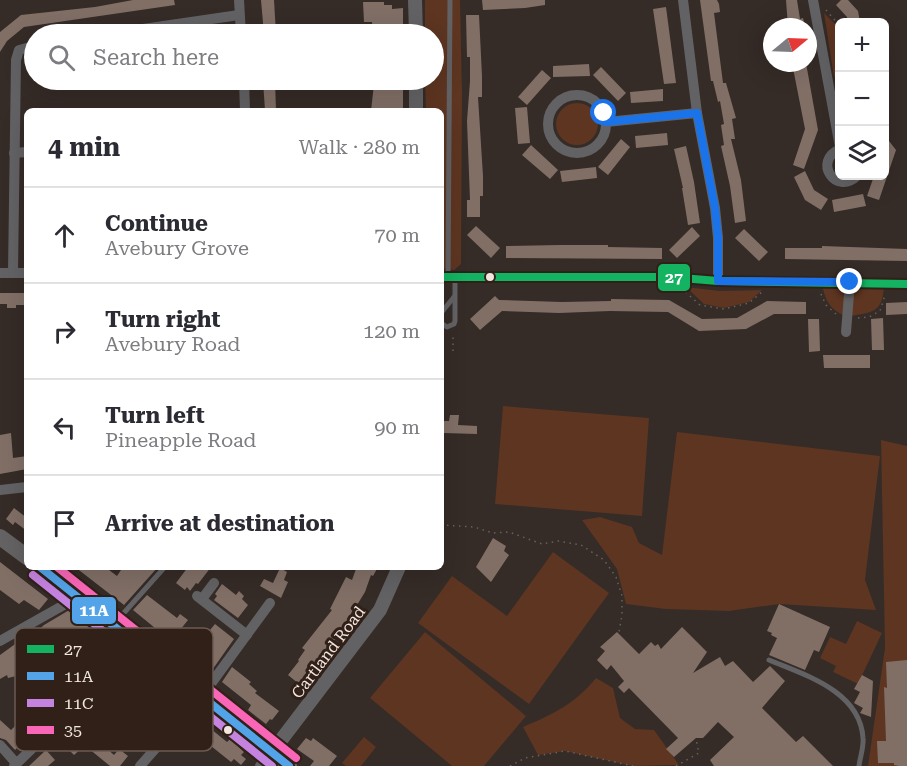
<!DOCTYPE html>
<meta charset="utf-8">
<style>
:root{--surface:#fff;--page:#f7f7f7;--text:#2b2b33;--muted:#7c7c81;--line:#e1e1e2}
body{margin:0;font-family:"Roboto Serif",serif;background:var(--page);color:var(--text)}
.controls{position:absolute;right:18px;top:18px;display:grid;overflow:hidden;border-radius:9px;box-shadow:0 6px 24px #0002}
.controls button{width:54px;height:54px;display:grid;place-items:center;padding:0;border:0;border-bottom:2px solid var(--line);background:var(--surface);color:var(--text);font:30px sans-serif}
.compass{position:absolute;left:763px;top:18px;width:54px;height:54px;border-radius:50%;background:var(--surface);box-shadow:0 6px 24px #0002;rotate:71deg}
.stop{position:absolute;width:18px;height:18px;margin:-14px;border:4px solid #1a73e8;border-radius:50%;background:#fff}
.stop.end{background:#1a73e8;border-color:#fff;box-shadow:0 2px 6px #0008}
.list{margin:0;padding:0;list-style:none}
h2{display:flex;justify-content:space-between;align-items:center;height:78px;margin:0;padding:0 24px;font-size:26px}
h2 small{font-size:20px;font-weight:400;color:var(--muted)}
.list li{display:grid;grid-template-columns:39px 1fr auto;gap:18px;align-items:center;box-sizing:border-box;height:96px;padding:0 24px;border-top:2px solid var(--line)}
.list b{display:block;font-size:22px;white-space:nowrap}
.list p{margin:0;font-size:20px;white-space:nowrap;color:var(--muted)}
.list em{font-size:20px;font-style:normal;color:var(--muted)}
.icon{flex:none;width:33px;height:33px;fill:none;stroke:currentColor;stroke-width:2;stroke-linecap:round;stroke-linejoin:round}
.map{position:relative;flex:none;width:907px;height:766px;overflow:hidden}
.search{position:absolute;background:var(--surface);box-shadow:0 6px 24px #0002;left:24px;top:24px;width:420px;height:66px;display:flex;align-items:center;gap:15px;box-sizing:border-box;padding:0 21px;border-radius:33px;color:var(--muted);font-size:22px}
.panel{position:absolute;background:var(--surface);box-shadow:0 6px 24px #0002;left:24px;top:108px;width:420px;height:462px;border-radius:9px}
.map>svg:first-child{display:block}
.green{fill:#5d3521}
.building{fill:#816f66}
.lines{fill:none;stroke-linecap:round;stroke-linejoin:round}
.path{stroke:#656261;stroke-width:1.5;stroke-dasharray:1.5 4.5;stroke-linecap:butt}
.service{stroke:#626264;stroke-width:5}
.minor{stroke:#626264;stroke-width:10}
.tertiary{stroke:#626264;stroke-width:14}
.primary{stroke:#646263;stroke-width:16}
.bus-1-casing{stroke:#312017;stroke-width:12}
.bus-2-casing{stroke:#312017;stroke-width:12}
.bus-3-casing{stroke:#312017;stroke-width:12}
.bus-4-casing{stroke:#312017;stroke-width:12}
.bus-1{stroke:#13b361;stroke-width:8}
.bus-2{stroke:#53a3e8;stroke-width:8}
.bus-3{stroke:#c483df;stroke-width:8}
.bus-4{stroke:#fa66b7;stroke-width:8}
.route{stroke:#1a73e8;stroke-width:8}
.bus-dot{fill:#f2e6e0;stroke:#312017;stroke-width:2}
.labels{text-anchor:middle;stroke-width:6;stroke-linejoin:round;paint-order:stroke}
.street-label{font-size:16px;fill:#f2e6e0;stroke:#312017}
.key{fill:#312017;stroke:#6b5b53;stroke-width:1.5}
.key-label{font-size:16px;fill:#f2e6e0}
.line-badge{stroke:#312017;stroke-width:2}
.badge-label{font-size:16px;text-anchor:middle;font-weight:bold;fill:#fff}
</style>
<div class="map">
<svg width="907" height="766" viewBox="0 0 907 766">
<rect width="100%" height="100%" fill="#352b27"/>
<g class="green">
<polygon points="425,0 460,0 462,93 461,264 454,270 441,268 441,111 426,111 425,80 434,80 434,34 425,34"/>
<polygon points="824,13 837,26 839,32 839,70 834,77"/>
<circle cx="577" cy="124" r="21"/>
<path d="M822 283 847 284 845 316C830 310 824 299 822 283Z"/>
<path d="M852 285H884C883 311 874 313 849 316Z"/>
<polygon points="686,287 720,291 762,290 749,302 724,308 704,304"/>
<polygon points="503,406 649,418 642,516 495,504"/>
<polygon points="677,432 880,456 865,580 876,610 779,604 729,611 666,609 626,604 617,569 582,520 600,517 632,527 639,543 662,555"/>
<polygon points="881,440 907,446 907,766 868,766 885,648"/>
<polygon points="553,552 609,593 529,704 418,623 452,576 507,616"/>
<polygon points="857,621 882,633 858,684 833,672 836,666 820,658 830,637 846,644"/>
<polygon points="425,632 526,716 484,766 452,766 370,698"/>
<path d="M596 678 613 688 620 718 635 729 654 730 679 765 633 766 565 751 538 755 523 727C553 714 575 704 596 678Z"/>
<polygon points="364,737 376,747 361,766 346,766 342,763"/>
</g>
<g class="building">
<polygon points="133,0 174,0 175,5 24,27 7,41 0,52 0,32 21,15 95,7"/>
<polygon points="261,0 274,0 276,34 264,34"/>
<polygon points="482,0 545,0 545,5 525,8 483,10"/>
<polygon points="700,0 717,0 719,4 720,12 714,13 723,83 726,83 736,118 732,119 735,139 731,139 741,180 746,221 735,223 730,186 721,146 724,145 721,125 724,124 720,101 718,102 713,81 711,81"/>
<polygon points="786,0 797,0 800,19 803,18 805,27 788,27"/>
<polygon points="841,0 848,0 858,11 860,22 848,22 847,17 836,5"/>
<polygon points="363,2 384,2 384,5 392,5 392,9 403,8 403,34 373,34 372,22 364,22"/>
<polygon points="666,7 676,83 664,84 653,9"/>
<polygon points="466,15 479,15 482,76 482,97 478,97 483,176 483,196 480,196 480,217 467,217 467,200 470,200 467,121 470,81 470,57 467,57"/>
<polygon points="792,63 806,63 818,130 804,169 793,165 805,129"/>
<polygon points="589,64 590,76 553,77 553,66"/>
<polygon points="601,67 626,93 618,101 593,75"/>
<polygon points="542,70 551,78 527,105 518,97"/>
<polygon points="263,80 275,80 276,111 265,111"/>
<polygon points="389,80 403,81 403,111 371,111 374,84 389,84"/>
<polygon points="663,89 663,101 631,103 630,92"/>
<polygon points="527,107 530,143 518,144 515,108"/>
<polygon points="667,133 668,145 636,148 635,136"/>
<polygon points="621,139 630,147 608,175 598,167"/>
<polygon points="889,141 896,150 879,200 867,196 874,176 885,176 885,144"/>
<polygon points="531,145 558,170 550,179 522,155"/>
<polygon points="686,146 694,182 700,223 688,225 682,188 683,188 674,149"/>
<polygon points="596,167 597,178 562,182 560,171"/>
<polygon points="805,171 814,190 828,199 821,210 805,200 794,177"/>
<polygon points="863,194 866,206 834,212 832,200"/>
<polygon points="476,226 500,248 491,258 467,235"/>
<polygon points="692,227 700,236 677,258 669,250"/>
<polygon points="744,229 768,252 759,261 735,238"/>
<polygon points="560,245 608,245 608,247 662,248 662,259 506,258 506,246"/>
<polygon points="822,246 907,249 907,261 785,259 785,248 822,248"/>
<polygon points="0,293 27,293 27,305 16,305 16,308 7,308 7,304 0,304"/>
<polygon points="495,296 499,300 562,302 611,301 611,299 669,300 702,319 737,318 767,301 806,302 806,314 774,314 746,329 699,331 668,312 610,311 559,313 502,311 480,330 470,319"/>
<polygon points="907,302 907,314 886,315 886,303"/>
<polygon points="883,318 884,350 872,350 871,319"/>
<polygon points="808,319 819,319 820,351 809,352"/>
<polygon points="823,355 870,355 870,368 824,368"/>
<polygon points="450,415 459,415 458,425 477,426 477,434 443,433 443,421 449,421"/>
<polygon points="11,433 13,458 27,456 27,469 0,474 0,435"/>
<polygon points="14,508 27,518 27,531 15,522 13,525 6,519"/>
<polygon points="493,538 506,546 504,551 509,555 491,582 476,567"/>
<polygon points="0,562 48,599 39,610 24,600 19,604 0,590"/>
<polygon points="75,567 105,567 117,576 123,567 158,567 124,605"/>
<polygon points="188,567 211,567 198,584 196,583 190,591 187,587 185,590 176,583"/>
<polygon points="362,567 378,567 373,576 371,575 365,592 357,605 355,605 348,620 350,622 329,646 331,647 316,667 318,668 307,681 303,678 299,684 288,675 299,661 298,660 305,650 302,648 332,610 330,609 346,577 352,580 356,569 360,570"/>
<polygon points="280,568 287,572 284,580 288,582 281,598 260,586 264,579 273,583"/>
<polygon points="222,584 236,595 239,591 244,596 242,599 248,605 238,618 214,600 217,596 215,594"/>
<polygon points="147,595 177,618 180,614 188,620 180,630 192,640 195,636 201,641 215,624 234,639 210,673 133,610"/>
<polygon points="779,604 830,627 819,652 814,650 805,670 769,655 777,638 771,635 772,633 767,631"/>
<polygon points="71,609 136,664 83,711 69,699 85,684 64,663 78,649 72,644 74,642 61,630 40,650 41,652 16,676 8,678 7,675 0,679 0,655 29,634 32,636 44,625"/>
<polygon points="682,627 707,652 693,673 720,657 725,666 733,661 753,682 770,666 785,681 762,708 796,742 803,736 833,766 714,766 710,760 734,737 718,722 703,738 696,738 674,757 666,749 678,738 629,688 624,693 618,687 624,681 611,665 607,670 597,660 605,651 600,647 617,632 639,654 651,642 655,646 658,644 661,649"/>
<polygon points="907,660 907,766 899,766 894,765 894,763 878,763 877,741 886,741 884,687 887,688 886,662"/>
<polygon points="232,667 251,682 249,684 257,691 255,693 279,711 272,720 270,719 266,724 248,710 251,705 222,682"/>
<polygon points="862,675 873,681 871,717 860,713 863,708 854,703 860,692 854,689"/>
<polygon points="32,698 43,709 45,707 83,747 74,755 55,736 54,738 32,714 30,716 22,708"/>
<polygon points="198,712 209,722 206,725 227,742 230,739 244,752 241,755 246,759 241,765 234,759 231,762 211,746 209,748 191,731 188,734 183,729"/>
<polygon points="0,720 11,730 16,725 28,736 15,750 6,740 0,738"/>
<polygon points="306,738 311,741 313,738 337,756 329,766 310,766 314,761 297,749"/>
<polygon points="96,739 114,755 119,749 128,756 120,766 110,766 88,748"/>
<polygon points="46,750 55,760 48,766 29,766"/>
</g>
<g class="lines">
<g class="path">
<polyline points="826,10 840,26"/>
<polyline points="681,288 700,305 724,309 749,303 763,291"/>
<polyline points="821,294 826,305 836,314"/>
<polyline points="441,297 442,287"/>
<polyline points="858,318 869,317 880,311 885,295"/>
<polyline points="453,351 453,333"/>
<polyline points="441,525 474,527 493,533 509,532 542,544 558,541 581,545 604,560 616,577 622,596 622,615 619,632"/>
<polyline points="94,718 150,670"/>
<polyline points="510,766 525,758 565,751 633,766"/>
<polyline points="676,766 699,753 696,739"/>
</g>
<g class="service">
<polyline points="448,277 450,0"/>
<polyline points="441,313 454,297"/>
<polyline points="441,323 447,327 454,324 455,321 455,277"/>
<polyline points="114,624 163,569"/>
<path d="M769 660C805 675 860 691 863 738 864 747 860 757 859 766"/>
</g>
<g class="minor">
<polyline points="239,0 241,34"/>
<polyline points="683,0 697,113 715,208 718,238 718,281"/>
<polyline points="813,0 840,147"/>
<polyline points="109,34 239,15"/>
<polyline points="244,80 245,111"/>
<circle cx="577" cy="124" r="29"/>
<polyline points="606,122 697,113"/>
<path d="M840 149C812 161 836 196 857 176"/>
<polyline points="14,153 27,152"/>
<polyline points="13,272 16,60 19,50 34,46"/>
<polyline points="0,273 27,273"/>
<polyline points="441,277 669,277 718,281 907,284"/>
<polyline points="846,332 850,282"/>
<polyline points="0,490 27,487"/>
<polyline points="197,596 247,635"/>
<polyline points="202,599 214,583"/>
<polyline points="0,641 78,597"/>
<polyline points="0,745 16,763"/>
<polyline points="14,766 43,738"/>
<polyline points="140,766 202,696 270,603"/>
<polyline points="260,766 272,752"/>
</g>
<g class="tertiary">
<polyline points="415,0 416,34"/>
<polyline points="416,80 416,111"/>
<polyline points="272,752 380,610 399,567"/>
</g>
<g class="primary">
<polyline points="0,537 27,557"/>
<polyline points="40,567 289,766"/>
</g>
<defs>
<polyline id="bus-1" points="441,277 669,277 718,281 907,284"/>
<polyline id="bus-2" points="40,567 289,766"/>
<polyline id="bus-3" points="33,575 272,766"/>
<polyline id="bus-4" points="57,567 296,758"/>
</defs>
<use href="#bus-1" class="bus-1-casing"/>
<use href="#bus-2" class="bus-2-casing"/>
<use href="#bus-3" class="bus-3-casing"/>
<use href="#bus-4" class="bus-4-casing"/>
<use href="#bus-1" class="bus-1"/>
<use href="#bus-2" class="bus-2"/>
<use href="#bus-3" class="bus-3"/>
<use href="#bus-4" class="bus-4"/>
</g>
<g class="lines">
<polyline class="route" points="604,113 606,122 697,113 715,208 718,238 718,281 850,282"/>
</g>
<g class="bus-dot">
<circle cx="490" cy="277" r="5"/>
<circle cx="228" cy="730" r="5"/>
</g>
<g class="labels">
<g class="street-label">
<text transform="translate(328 652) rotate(-53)" y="6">Cartland Road</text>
</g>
</g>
<rect x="15" y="628" width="198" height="123" rx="9" class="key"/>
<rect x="27" y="645" width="27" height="8" fill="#13b361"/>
<rect x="27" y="672" width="27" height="8" fill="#53a3e8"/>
<rect x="27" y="699" width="27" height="8" fill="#c483df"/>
<rect x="27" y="726" width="27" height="8" fill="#fa66b7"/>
<g class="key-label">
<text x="64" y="655">27</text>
<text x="64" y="682">11A</text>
<text x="64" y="709">11C</text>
<text x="64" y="736">35</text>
</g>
<g class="line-badge">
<rect x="657" y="263" width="34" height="29" rx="6" fill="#13b361"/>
<rect x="71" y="596" width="46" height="29" rx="6" fill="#53a3e8"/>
</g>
<g class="badge-label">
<text x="674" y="283">27</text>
<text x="94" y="616">11A</text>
</g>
</svg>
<div class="controls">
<button>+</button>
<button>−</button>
<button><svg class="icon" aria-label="layers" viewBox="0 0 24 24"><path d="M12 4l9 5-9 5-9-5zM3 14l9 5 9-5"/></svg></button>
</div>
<svg class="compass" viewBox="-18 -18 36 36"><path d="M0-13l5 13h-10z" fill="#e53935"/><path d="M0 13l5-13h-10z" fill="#7c7c81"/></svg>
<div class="stop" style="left:604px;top:113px"></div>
<div class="stop end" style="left:850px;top:282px"></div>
<div class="search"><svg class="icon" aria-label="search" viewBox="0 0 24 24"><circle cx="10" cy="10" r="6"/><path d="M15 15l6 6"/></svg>Search here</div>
<section class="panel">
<h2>4 min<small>Walk · 280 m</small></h2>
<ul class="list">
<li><svg class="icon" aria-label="ahead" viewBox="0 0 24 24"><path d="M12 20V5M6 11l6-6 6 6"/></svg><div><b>Continue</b><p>Avebury Grove</p></div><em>70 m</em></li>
<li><svg class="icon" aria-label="right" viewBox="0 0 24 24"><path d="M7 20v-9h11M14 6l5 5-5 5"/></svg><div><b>Turn right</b><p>Avebury Road</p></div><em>120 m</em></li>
<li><svg class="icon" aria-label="left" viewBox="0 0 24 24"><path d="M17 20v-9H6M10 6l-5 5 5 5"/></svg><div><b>Turn left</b><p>Pineapple Road</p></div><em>90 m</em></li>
<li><svg class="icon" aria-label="arrive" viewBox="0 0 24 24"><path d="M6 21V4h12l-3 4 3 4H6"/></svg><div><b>Arrive at destination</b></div></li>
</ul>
</section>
</div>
